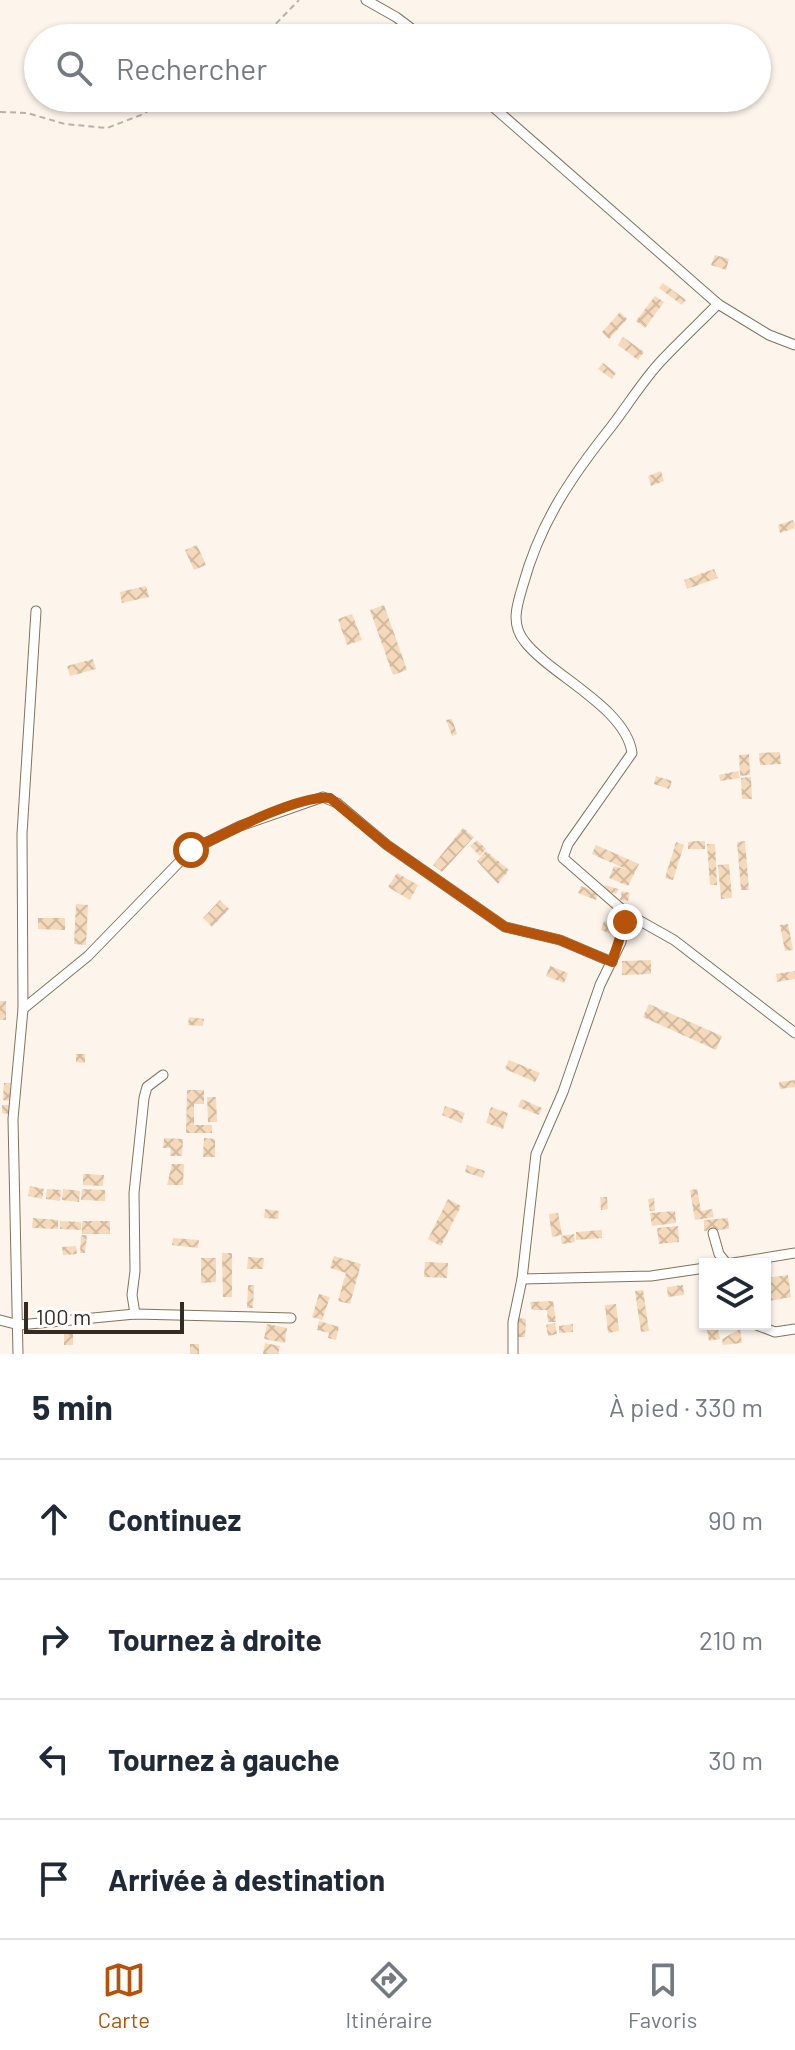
<!DOCTYPE html>
<html lang="fr">
<meta charset="utf-8">
<style>
:root{--surface:#fff;--page:#f2f2f3;--text:#1f2937;--muted:#747a83;--line:#e0e1e3;--accent:#b45309}
body{margin:0;font-family:Barlow,sans-serif;background:var(--page);color:var(--text)}
.controls{position:absolute;right:24px;bottom:24px;display:grid;overflow:hidden;border-radius:0px;box-shadow:0 2px 6px #0004}
.controls button{width:72px;height:72px;display:grid;place-items:center;padding:0;border:0;border-bottom:2px solid var(--line);background:var(--surface);color:var(--text);font:40px sans-serif}
.scale{position:absolute;left:24px;bottom:20px;width:160px;box-sizing:border-box;padding-left:8px;border:4px solid #332b23;border-top:0;font-size:22px;line-height:28px;white-space:nowrap;color:#332b23;-webkit-text-stroke:6px #fff;paint-order:stroke}
.stop{position:absolute;width:24px;height:24px;margin:-18px;border:6px solid #b45309;border-radius:50%;background:#fff}
.stop.end{background:#b45309;border-color:#fff;box-shadow:0 2px 8px #0008}
.list{margin:0;padding:0;list-style:none}
h2{display:flex;justify-content:space-between;align-items:center;height:104px;margin:0;padding:0 32px;font-size:34px}
h2 small{font-size:26px;font-weight:400;color:var(--muted)}
.list li{display:grid;grid-template-columns:52px 1fr auto;gap:24px;align-items:center;box-sizing:border-box;height:120px;padding:0 32px;border-top:2px solid var(--line)}
.list b{display:block;font-size:30px;white-space:nowrap}
.list em{font-size:26px;font-style:normal;color:var(--muted)}
.icon{flex:none;width:44px;height:44px;fill:none;stroke:currentColor;stroke-width:2;stroke-linecap:round;stroke-linejoin:round}
.map{position:relative;flex:none;width:795px;height:1354px;overflow:hidden}
.search{position:absolute;background:var(--surface);box-shadow:0 2px 6px #0004;left:24px;right:24px;top:24px;height:88px;display:flex;align-items:center;gap:20px;box-sizing:border-box;padding:0 28px;border-radius:44px;color:var(--muted);font-size:30px}
.sheet{height:584px;background:var(--surface)}
nav{display:flex;justify-content:space-around;align-items:center;box-sizing:border-box;height:112px;border-top:2px solid var(--line);background:var(--surface);font-size:22px;color:var(--muted)}
nav a{display:grid;justify-items:center;gap:4px}
nav .on{color:var(--accent)}
.map>svg:first-child{display:block}
.building{fill:url(#building-cross-hatch)}
.lines{fill:none;stroke-linecap:round;stroke-linejoin:round}
.minor-casing{stroke:#83725d;stroke-width:11}
.path{stroke:#b9b1a8;stroke-width:2;stroke-dasharray:6 4;stroke-linecap:butt}
.minor{stroke:#fff;stroke-width:9}
.route{stroke:#b45309;stroke-width:10}
</style>
<div class="map">
<svg width="795" height="1354" viewBox="0 0 795 1354">
<defs>
<pattern id="building-cross-hatch" width="8" height="8" patternUnits="userSpaceOnUse" patternTransform="scale(2)"><rect width="8" height="8" fill="#f5d9ba"/><path d="M0 0l8 8M0 8l8-8" fill="none" stroke="#d2baa0"/></pattern>
</defs>
<rect width="100%" height="100%" fill="#fdf5ec"/>
<g class="building">
<polygon points="715,255 729,259 726,270 711,265"/>
<polygon points="663,283 686,300 682,305 659,288"/>
<polygon points="655,296 664,302 645,328 636,321"/>
<polygon points="620,312 627,319 609,339 602,332"/>
<polygon points="623,337 644,352 638,360 618,345"/>
<polygon points="603,363 616,373 612,379 598,369"/>
<polygon points="661,471 664,481 651,486 648,476"/>
<polygon points="793,520 795,528 780,533 778,525"/>
<polygon points="197,545 206,565 194,570 185,550"/>
<polygon points="714,569 718,578 687,589 684,580"/>
<polygon points="146,586 149,597 122,603 120,592"/>
<polygon points="384,605 407,670 393,675 370,610"/>
<polygon points="352,614 362,640 347,645 338,619"/>
<polygon points="93,659 96,669 70,676 67,666"/>
<polygon points="452,719 457,734 452,736 446,720"/>
<polygon points="780,752 781,764 760,765 759,753"/>
<polygon points="749,754 750,775 740,776 739,755"/>
<polygon points="738,771 740,778 720,781 719,775"/>
<polygon points="656,776 672,781 669,789 654,784"/>
<polygon points="751,777 752,799 742,799 741,778"/>
<polygon points="463,828 474,837 442,872 433,865"/>
<polygon points="477,840 486,849 480,856 470,846"/>
<polygon points="697,841 705,841 705,849 688,849 688,842"/>
<polygon points="745,841 749,890 741,890 737,842"/>
<polygon points="676,842 684,845 673,880 665,878"/>
<polygon points="707,844 715,844 717,885 710,885"/>
<polygon points="596,845 639,864 628,886 609,878 614,866 628,870 592,854"/>
<polygon points="486,851 509,870 498,884 477,861"/>
<polygon points="729,864 732,898 721,899 718,865"/>
<polygon points="397,873 418,885 410,900 388,887"/>
<polygon points="605,885 618,889 616,894 603,890"/>
<polygon points="581,886 598,893 596,900 578,893"/>
<polygon points="622,891 630,893 628,901 620,900"/>
<polygon points="220,900 229,909 212,927 203,918"/>
<polygon points="76,904 88,905 86,945 74,944"/>
<polygon points="38,918 65,918 65,930 38,929"/>
<polygon points="604,921 618,926 614,935 601,930"/>
<polygon points="788,924 793,950 785,951 780,925"/>
<polygon points="651,960 651,974 622,975 622,961"/>
<polygon points="550,966 568,973 564,983 546,976"/>
<polygon points="795,971 795,979 777,982 776,974"/>
<rect x="0" y="1001" width="6" height="19"/>
<polygon points="649,1004 722,1036 716,1050 643,1017"/>
<polygon points="189,1017 204,1019 203,1026 188,1025"/>
<polygon points="76,1054 85,1054 85,1063 76,1062"/>
<polygon points="509,1060 540,1073 535,1082 505,1069"/>
<polygon points="795,1080 795,1087 780,1089 779,1082"/>
<polygon points="4,1083 11,1083 9,1101 3,1100"/>
<polygon points="187,1090 204,1090 204,1104 194,1104 194,1125 212,1125 212,1133 186,1133"/>
<polygon points="207,1097 216,1097 217,1122 208,1122"/>
<polygon points="521,1099 542,1108 539,1115 518,1107"/>
<polygon points="2,1105 10,1105 9,1114 2,1113"/>
<polygon points="445,1106 465,1113 461,1123 442,1115"/>
<polygon points="491,1107 508,1113 503,1129 486,1123"/>
<polygon points="164,1138 183,1139 182,1156 170,1156 171,1148 163,1148"/>
<polygon points="204,1138 215,1139 215,1157 203,1157"/>
<polygon points="172,1164 184,1164 183,1185 167,1185"/>
<polygon points="467,1165 485,1171 483,1178 465,1172"/>
<polygon points="83,1174 104,1175 103,1186 83,1185"/>
<polygon points="30,1186 44,1189 42,1199 28,1196"/>
<polygon points="47,1189 61,1190 60,1201 46,1199"/>
<polygon points="63,1189 80,1191 79,1202 62,1200"/>
<polygon points="82,1189 105,1190 105,1201 81,1200"/>
<polygon points="697,1189 701,1211 712,1209 714,1217 695,1220 690,1190"/>
<polygon points="600,1197 607,1197 608,1209 601,1210"/>
<polygon points="654,1198 655,1211 650,1211 648,1199"/>
<polygon points="448,1199 461,1206 441,1246 428,1239"/>
<polygon points="265,1209 279,1211 278,1219 264,1218"/>
<polygon points="675,1211 676,1223 652,1226 650,1213"/>
<polygon points="558,1213 562,1235 552,1237 549,1214"/>
<polygon points="33,1218 58,1220 58,1229 32,1228"/>
<polygon points="728,1218 729,1229 704,1231 704,1220"/>
<polygon points="60,1221 81,1222 81,1230 60,1229"/>
<rect x="82" y="1221" width="28" height="13"/>
<polygon points="678,1226 679,1242 659,1244 657,1228"/>
<polygon points="602,1230 602,1238 576,1240 576,1232"/>
<polygon points="574,1234 575,1242 562,1244 561,1236"/>
<polygon points="81,1235 87,1235 85,1253 80,1253"/>
<polygon points="173,1238 199,1240 198,1248 172,1245"/>
<polygon points="76,1246 77,1254 63,1255 62,1247"/>
<polygon points="222,1253 232,1253 232,1297 223,1297"/>
<polygon points="334,1256 361,1264 350,1304 338,1301 346,1273 330,1268"/>
<polygon points="248,1257 264,1258 263,1269 247,1269"/>
<polygon points="201,1258 216,1258 216,1282 201,1283"/>
<polygon points="425,1262 448,1263 447,1278 424,1277"/>
<polygon points="788,1275 791,1297 769,1301 765,1278"/>
<polygon points="248,1285 254,1285 253,1308 247,1308"/>
<polygon points="683,1285 684,1295 668,1297 667,1287"/>
<polygon points="643,1290 649,1331 641,1332 635,1291"/>
<polygon points="319,1294 330,1297 322,1320 312,1317"/>
<polygon points="553,1301 556,1322 548,1322 547,1310 532,1310 530,1302"/>
<polygon points="616,1304 619,1331 608,1333 605,1305"/>
<polygon points="518,1318 526,1319 525,1337 517,1337"/>
<polygon points="319,1321 339,1327 336,1340 328,1338 329,1333 317,1330"/>
<polygon points="555,1323 557,1334 548,1336 546,1325"/>
<polygon points="267,1324 287,1328 285,1343 264,1339"/>
<polygon points="573,1324 573,1332 559,1333 559,1326"/>
<polygon points="706,1324 717,1324 720,1339 709,1341"/>
<polygon points="740,1329 742,1343 723,1345 722,1339"/>
<polygon points="73,1332 73,1345 64,1345 64,1333"/>
<polygon points="265,1343 280,1346 278,1354 263,1354"/>
<rect x="190" y="1344" width="9" height="10"/>
</g>
<g class="lines">
<defs>
<g id="minor">
<polyline points="366,0 396,17 424,38"/>
<polyline points="483,98 718,304"/>
<path d="M795 345 769 335 718 304C699 323 680 341 662 360 643 380 628 405 611 427 571 477 540 523 523 585 517 605 510 624 525 642 552 676 626 708 632 753L568 844 563 858 626 913 674 940 795 1033"/>
<polyline points="23,1009 88,956 191,850 240,826 323,797 337,803 387,845 505,927 560,940 612,962"/>
<polyline points="713,1233 719,1254 727,1264"/>
<polyline points="727,1264 795,1253"/>
<polyline points="522,1279 651,1276 705,1268"/>
<polyline points="135,1314 132,1295 135,1271 134,1193 144,1098 147,1087 163,1075"/>
<polyline points="0,1320 19,1325 135,1314 291,1318"/>
<polyline points="754,1324 775,1332 795,1329"/>
<polyline points="18,1354 13,1119 23,1009 22,834 36,611"/>
<polyline points="513,1354 513,1322 522,1279 536,1154 563,1092 600,985 621,942 626,913"/>
</g>
</defs>
<use href="#minor" class="minor-casing"/>
<g class="path">
<polyline points="262,38 299,0"/>
<polyline points="0,112 27,113 65,124 107,128 141,115 171,98"/>
</g>
<use href="#minor" class="minor"/>
</g>
<g class="lines">
<path class="route" d="M191 850C220 836 299 794 330 798L387 845 505 927 560 940 612 962 625 922"/>
</g>
</svg>
<div class="controls">
<button><svg class="icon" aria-label="layers" viewBox="0 0 24 24"><path d="M12 4l9 5-9 5-9-5zM3 14l9 5 9-5"/></svg></button>
</div>
<div class="scale">100 m</div>
<div class="stop" style="left:191px;top:850px"></div>
<div class="stop end" style="left:625px;top:922px"></div>
<div class="search"><svg class="icon" aria-label="search" viewBox="0 0 24 24"><circle cx="10" cy="10" r="6"/><path d="M15 15l6 6"/></svg>Rechercher</div>
</div>
<section class="sheet">
<h2>5 min<small>À pied · 330 m</small></h2>
<ul class="list">
<li><svg class="icon" aria-label="ahead" viewBox="0 0 24 24"><path d="M12 20V5M6 11l6-6 6 6"/></svg><div><b>Continuez</b></div><em>90 m</em></li>
<li><svg class="icon" aria-label="right" viewBox="0 0 24 24"><path d="M7 20v-9h11M14 6l5 5-5 5"/></svg><div><b>Tournez à droite</b></div><em>210 m</em></li>
<li><svg class="icon" aria-label="left" viewBox="0 0 24 24"><path d="M17 20v-9H6M10 6l-5 5 5 5"/></svg><div><b>Tournez à gauche</b></div><em>30 m</em></li>
<li><svg class="icon" aria-label="arrive" viewBox="0 0 24 24"><path d="M6 21V4h12l-3 4 3 4H6"/></svg><div><b>Arrivée à destination</b></div></li>
</ul>
</section>
<nav>
<a class="on"><svg class="icon" aria-label="map" viewBox="0 0 24 24"><path d="M3 6l6-2 6 2 6-2v14l-6 2-6-2-6 2zM9 4v14M15 6v14"/></svg>Carte</a>
<a><svg class="icon" aria-label="directions" viewBox="0 0 24 24"><path d="M12 3l9 9-9 9-9-9zM9 14v-3h6M13 9l2 2-2 2"/></svg>Itinéraire</a>
<a><svg class="icon" aria-label="saved" viewBox="0 0 24 24"><path d="M7 4h10v16l-5-4-5 4z"/></svg>Favoris</a>
</nav>
